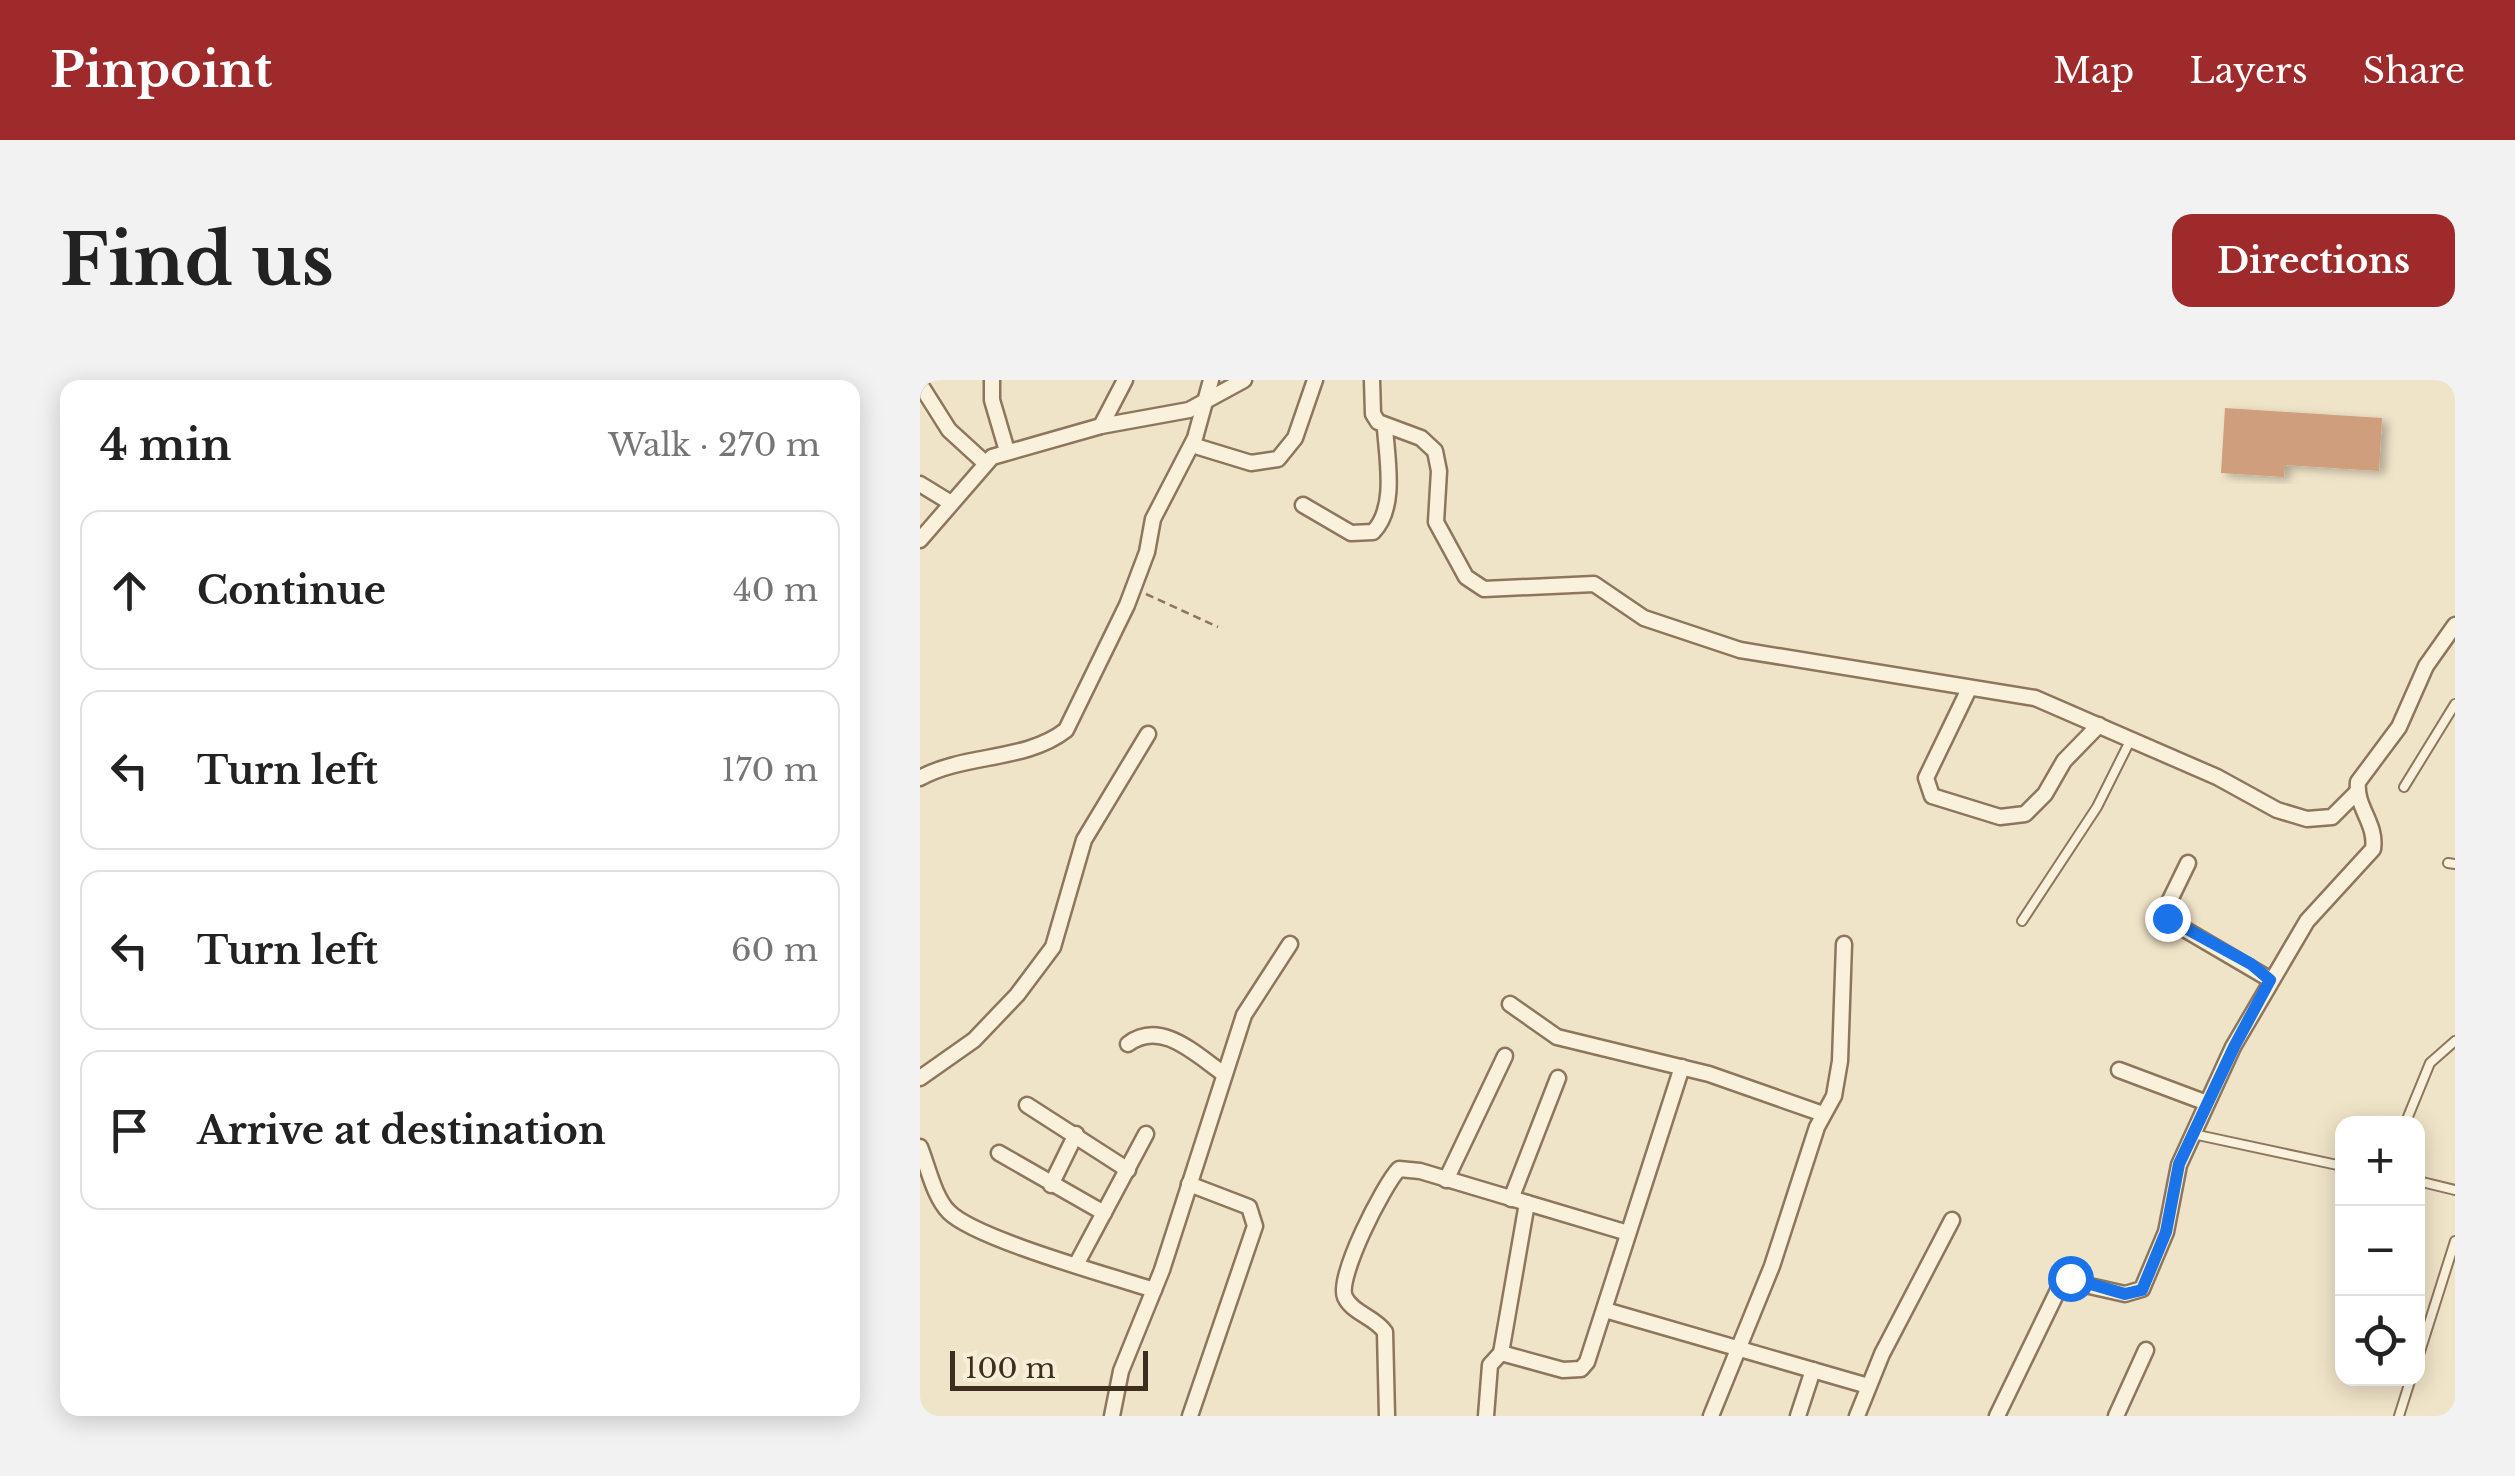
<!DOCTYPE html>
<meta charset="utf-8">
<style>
:root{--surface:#fff;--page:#f2f2f2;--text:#222;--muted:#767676;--line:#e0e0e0;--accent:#9e2a2b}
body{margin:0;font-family:"Libre Baskerville",serif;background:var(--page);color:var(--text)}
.controls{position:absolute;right:30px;bottom:30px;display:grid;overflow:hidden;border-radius:20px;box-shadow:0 5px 25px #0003}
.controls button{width:90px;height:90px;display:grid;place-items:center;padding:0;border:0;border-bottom:2px solid var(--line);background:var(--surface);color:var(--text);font:50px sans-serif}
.scale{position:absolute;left:30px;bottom:25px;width:198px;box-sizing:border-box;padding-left:10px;border:5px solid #3d2e20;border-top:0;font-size:28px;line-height:35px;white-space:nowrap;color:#3d2e20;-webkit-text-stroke:8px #f7eed8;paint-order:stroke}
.stop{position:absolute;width:30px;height:30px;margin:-22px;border:8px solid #1a73e8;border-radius:50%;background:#fff}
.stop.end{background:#1a73e8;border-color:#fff;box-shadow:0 2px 10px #0008}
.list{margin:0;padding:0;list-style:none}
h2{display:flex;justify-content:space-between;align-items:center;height:130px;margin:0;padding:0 40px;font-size:42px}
h2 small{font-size:32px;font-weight:400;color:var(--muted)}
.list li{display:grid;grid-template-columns:65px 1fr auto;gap:30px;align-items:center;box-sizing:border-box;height:160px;margin:0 20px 20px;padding:0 20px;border:2px solid var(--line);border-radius:20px}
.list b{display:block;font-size:38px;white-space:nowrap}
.list em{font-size:32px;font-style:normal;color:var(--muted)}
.icon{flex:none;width:55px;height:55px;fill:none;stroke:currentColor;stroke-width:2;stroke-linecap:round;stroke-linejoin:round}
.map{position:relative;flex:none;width:1535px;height:1036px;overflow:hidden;border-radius:20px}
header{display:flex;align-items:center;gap:60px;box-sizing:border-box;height:140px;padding:0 50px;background:var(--accent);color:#fff}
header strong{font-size:48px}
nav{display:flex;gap:55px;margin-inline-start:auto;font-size:35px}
.intro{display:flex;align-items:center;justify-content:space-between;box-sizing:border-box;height:240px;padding:0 60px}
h1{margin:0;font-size:70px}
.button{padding:25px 45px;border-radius:20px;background:var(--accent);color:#fff;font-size:35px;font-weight:700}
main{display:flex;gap:60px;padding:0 60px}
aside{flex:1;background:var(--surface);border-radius:20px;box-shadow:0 5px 25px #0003}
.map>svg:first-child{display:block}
.building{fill:#cf9f7d;filter:url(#shadow)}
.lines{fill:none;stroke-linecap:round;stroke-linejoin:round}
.lane-casing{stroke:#8d765c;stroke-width:12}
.street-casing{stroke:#8d765c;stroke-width:19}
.path{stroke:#8d765c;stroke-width:2.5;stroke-dasharray:8 5;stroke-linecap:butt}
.lane{stroke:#faf1dc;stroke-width:8}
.street{stroke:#faf1dc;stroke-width:14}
.route{stroke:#1a73e8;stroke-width:12}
</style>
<header>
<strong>Pinpoint</strong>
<nav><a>Map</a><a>Layers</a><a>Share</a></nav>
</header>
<div class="intro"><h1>Find us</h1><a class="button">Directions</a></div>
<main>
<aside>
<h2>4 min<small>Walk · 270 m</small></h2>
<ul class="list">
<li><svg class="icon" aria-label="ahead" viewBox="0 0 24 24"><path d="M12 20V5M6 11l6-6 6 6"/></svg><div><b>Continue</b></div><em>40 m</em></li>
<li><svg class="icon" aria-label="left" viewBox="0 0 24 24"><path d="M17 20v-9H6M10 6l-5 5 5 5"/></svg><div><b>Turn left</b></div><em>170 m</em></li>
<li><svg class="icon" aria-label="left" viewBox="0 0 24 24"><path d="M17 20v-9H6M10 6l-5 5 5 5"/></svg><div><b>Turn left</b></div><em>60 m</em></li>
<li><svg class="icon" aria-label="arrive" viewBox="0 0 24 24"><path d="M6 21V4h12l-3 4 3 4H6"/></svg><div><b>Arrive at destination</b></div></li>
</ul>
</aside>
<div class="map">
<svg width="1535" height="1036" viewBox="0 0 1535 1036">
<defs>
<filter id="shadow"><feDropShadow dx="6" dy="3.5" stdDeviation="5" flood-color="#0004"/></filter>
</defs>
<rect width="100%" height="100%" fill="#f0e4c8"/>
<polygon class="building" points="1305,28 1462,38 1459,91 1365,85 1364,97 1301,93"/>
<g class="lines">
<defs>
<g id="lane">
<polyline points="1484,407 1535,324"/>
<polyline points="1528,483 1535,484"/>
<polyline points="1102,541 1177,427 1211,359"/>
<polyline points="1485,744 1510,683 1535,661"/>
<polyline points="1273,754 1422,786"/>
<polyline points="1498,801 1535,810"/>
<polyline points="1498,978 1535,861"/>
<polyline points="1479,1036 1491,998"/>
</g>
<g id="street">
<polyline points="72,0 72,20 87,71"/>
<polyline points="452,0 453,34 458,42 501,58 515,71 519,91 516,142 546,197 564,209 674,204 724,238 820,270 1115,318 1297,397 1357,430 1387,439 1412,437 1437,412"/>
<polyline points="0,4 29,50 64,82"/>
<polyline points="181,46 205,0"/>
<polyline points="272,65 331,83 358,79 375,58 395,0"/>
<polyline points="0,104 31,123"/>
<path d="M383 125 431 153 453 152C477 128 467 79 465 48"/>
<polyline points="0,160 72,77 181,46 269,30 324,0"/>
<polyline points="1049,309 1006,398 1012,416 1080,437 1105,434 1125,414 1144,381 1179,345"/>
<path d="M0 398C45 373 105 382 146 350L207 225 227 172 233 139 275 58 291 0"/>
<polyline points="1268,483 1249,522 1247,539 1351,600"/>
<polyline points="590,624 637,657 789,694 903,734"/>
<path d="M208 664C241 639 275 674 304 694"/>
<polyline points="1199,690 1287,723"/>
<polyline points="0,698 54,660 97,615 133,567 164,460 228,354"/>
<polyline points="107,725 208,790"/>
<path d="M0 767C8 787 14 817 29 832 56 859 191 896 234 910"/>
<polyline points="79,773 184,833"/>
<polyline points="526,800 585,676"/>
<polyline points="269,804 329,827 335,846 270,1036"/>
<polyline points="131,805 156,754"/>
<polyline points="591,819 638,698"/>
<polyline points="156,885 226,754"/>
<polyline points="685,930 948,1006"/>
<polyline points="581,973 607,823"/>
<polyline points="192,1036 201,991 242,890 324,635 370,564"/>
<path d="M467 1036 465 952C455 937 432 933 425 917 416 898 464 804 479 789L500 791 708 853"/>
<polyline points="566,1036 570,985 581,973 643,990 661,989 667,982 762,687"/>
<polyline points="791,1036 852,886 897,747 914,716 920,681 924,564"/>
<polyline points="878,1036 893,990"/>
<polyline points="937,1036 962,974 1032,840"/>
<path d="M1077 1036 1143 900 1205 914 1222 909 1246 852 1259 785 1313 667 1387 541 1453 469C1457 443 1435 427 1438 402L1479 347 1506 286 1535 245"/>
<polyline points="1196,1036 1226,970"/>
</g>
</defs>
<use href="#lane" class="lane-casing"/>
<use href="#street" class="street-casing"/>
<polyline class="path" points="226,214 298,247"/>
<use href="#lane" class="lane"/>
<use href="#street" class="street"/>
</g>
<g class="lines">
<polyline class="route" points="1150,898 1205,914 1222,910 1246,852 1259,784 1314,667 1350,600 1331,584 1247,538"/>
</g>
</svg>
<div class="controls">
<button>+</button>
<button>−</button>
<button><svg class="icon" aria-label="locate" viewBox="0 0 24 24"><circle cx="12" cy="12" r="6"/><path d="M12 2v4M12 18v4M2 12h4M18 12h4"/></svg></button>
</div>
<div class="scale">100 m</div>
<div class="stop" style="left:1150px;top:898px"></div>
<div class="stop end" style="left:1247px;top:538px"></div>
</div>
</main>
